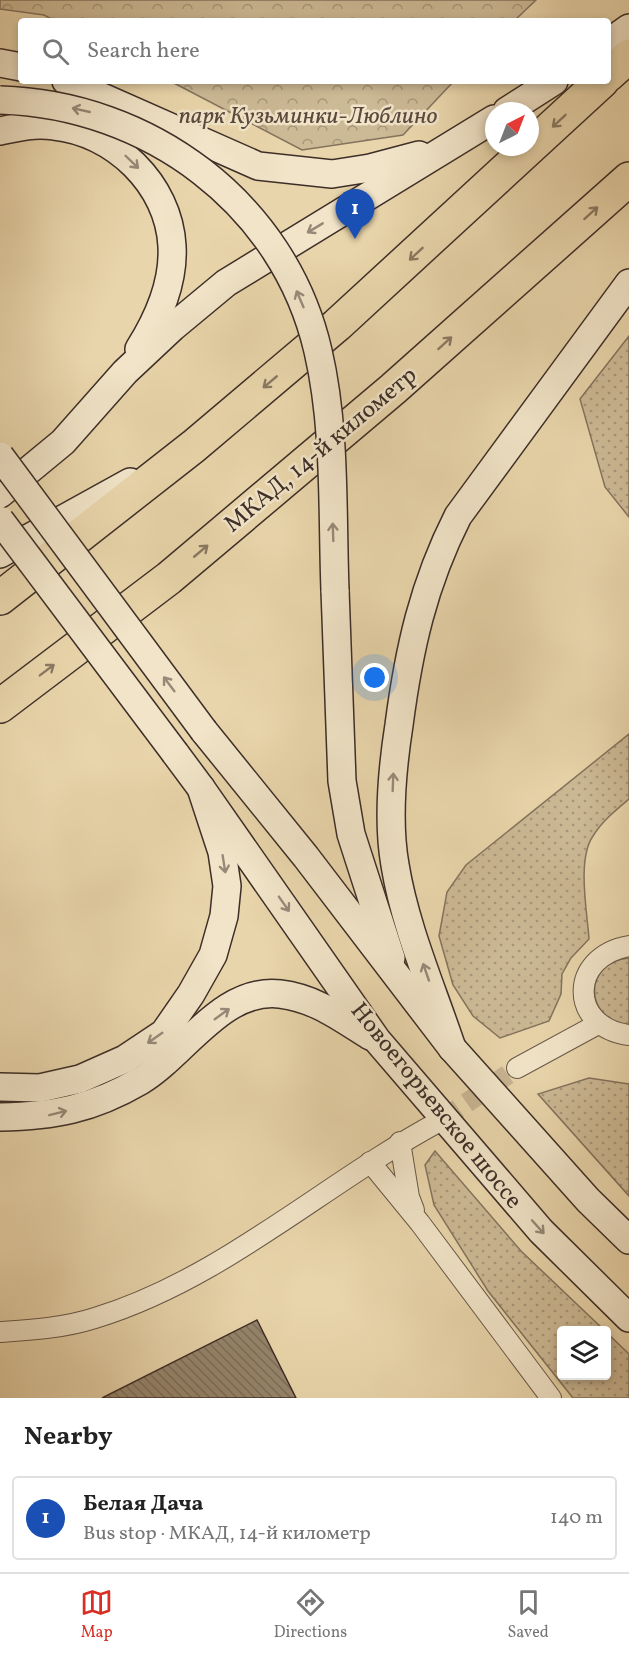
<!DOCTYPE html>
<meta charset="utf-8">
<style>
:root{--surface:#fff;--page:#f2f2f2;--text:#222;--muted:#767676;--line:#e0e0e0;--accent:#d93025}
body{margin:0;font-family:Vollkorn,serif;background:var(--page);color:var(--text)}
.controls{position:absolute;right:18px;bottom:18px;display:grid;overflow:hidden;border-radius:6px;box-shadow:0 3px 9px #0003}
.controls button{width:54px;height:54px;display:grid;place-items:center;padding:0;border:0;border-bottom:2px solid var(--line);background:var(--surface);color:var(--text);font:30px sans-serif}
.compass{position:absolute;left:485px;top:102px;width:54px;height:54px;border-radius:50%;background:var(--surface);box-shadow:0 3px 9px #0003;rotate:42deg}
.you{position:absolute;left:375px;top:678px;width:21px;height:21px;margin:-15px;border:4px solid #fff;border-radius:50%;background:#1a73e8;box-shadow:0 0 0 9px #1a73e833}
.badge{display:grid;place-items:center;width:39px;height:39px;border-radius:50%;background:var(--accent);color:#fff;font-size:20px;font-weight:700}
.pin{position:absolute;translate:-50% -50px;filter:drop-shadow(0 2px 3px #0008)}
.pin::after{content:'';position:absolute;top:32px;width:21px;height:18px;background:inherit;clip-path:polygon(0 0,100% 0,50% 100%)}
.list{margin:0;padding:0;list-style:none}
h2{display:flex;justify-content:space-between;align-items:center;height:78px;margin:0;padding:0 24px;font-size:26px}
h2 small{font-size:20px;font-weight:400;color:var(--muted)}
.list li{display:grid;grid-template-columns:39px 1fr auto;gap:18px;align-items:center;box-sizing:border-box;height:84px;margin:0 12px 12px;padding:0 12px;border:2px solid var(--line);border-radius:6px}
.list b{display:block;font-size:22px;white-space:nowrap}
.list p{margin:0;font-size:20px;white-space:nowrap;color:var(--muted)}
.list em{font-size:20px;font-style:normal;color:var(--muted)}
.icon{flex:none;width:33px;height:33px;fill:none;stroke:currentColor;stroke-width:2;stroke-linecap:round;stroke-linejoin:round}
.map{position:relative;flex:none;width:629px;height:1398px;overflow:hidden}
.search{position:absolute;background:var(--surface);box-shadow:0 3px 9px #0003;left:18px;right:18px;top:18px;height:66px;display:flex;align-items:center;gap:15px;box-sizing:border-box;padding:0 21px;border-radius:6px;color:var(--muted);font-size:22px}
.sheet{height:174px;background:var(--surface)}
nav{display:flex;justify-content:space-around;align-items:center;box-sizing:border-box;height:84px;border-top:2px solid var(--line);background:var(--surface);font-size:16px;color:var(--muted)}
nav a{display:grid;justify-items:center;gap:3px}
nav .on{color:var(--accent)}
.map>svg:first-child{display:block}
.grass{fill:url(#grass-dots);stroke:#84745e;stroke-width:1.5}
.forest{fill:url(#forest-crowns);stroke:#84745e;stroke-width:1.5}
.building{fill:url(#building-back-hatch);stroke:#3d2e28;stroke-width:1.5}
.lines{fill:none;stroke-linecap:round;stroke-linejoin:round}
.minor-tunnel{stroke:#c7b491;stroke-width:20;stroke-dasharray:20 10;stroke-linecap:butt}
.minor-casing{stroke:#685849;stroke-width:22}
.secondary-casing{stroke:#3d2e28;stroke-width:30}
.trunk-casing{stroke:#3d2e28;stroke-width:36}
.minor{stroke:#f1e4c8;stroke-width:20}
.secondary{stroke:#f1e4c8;stroke-width:27}
.trunk{stroke:#e9d5ab;stroke-width:33}
.secondary-bridge-casing{stroke:#3d2e28;stroke-width:30;stroke-linecap:butt}
.secondary-bridge{stroke:#f1e4c8;stroke-width:27}
.oneway{stroke:#978978}
.oneway2{stroke:#8a7963}
.labels{text-anchor:middle;stroke-width:5;stroke-linejoin:round;paint-order:stroke}
.park-label{font-size:24px;font-style:italic;fill:#5a4a3e;stroke:#f1e4c8}
.street-label{font-size:24px;fill:#3d2e28;stroke:#f1e4c8}
</style>
<div class="map">
<svg width="629" height="1398" viewBox="0 0 629 1398">
<defs>
<pattern id="grass-dots" width="8" height="8" patternUnits="userSpaceOnUse" patternTransform="scale(1.5)"><rect width="8" height="8" fill="#ccb995"/><path d="M2 2h.1M6 6h.1" fill="none" stroke="#a7977a" stroke-width="1.8" stroke-linecap="round"/></pattern>
<pattern id="forest-crowns" width="20" height="18" patternUnits="userSpaceOnUse" patternTransform="scale(1.5)"><rect width="20" height="18" fill="#ccb995"/><path d="M2 6a3 3 0 1 1 6 0M12 15a3 3 0 1 1 6 0" fill="none" stroke="#a7977a"/></pattern>
<pattern id="building-back-hatch" width="6" height="6" patternUnits="userSpaceOnUse" patternTransform="scale(1.5)"><rect width="6" height="6" fill="#96856c"/><path d="M-1 5l2 2M0 0l6 6M5-1l2 2" fill="none" stroke="#7c6d59"/></pattern>
</defs>
<rect width="100%" height="100%" fill="#e9d5ab"/>
<filter id="stains"><feTurbulence type="fractalNoise" baseFrequency=".00333" numOctaves="4"/><feColorMatrix values="0 0 0 0 .2 0 0 0 0 .09 0 0 0 0 .02 0 0 0 .5 -.17"/></filter>
<radialGradient id="worn" r=".72"><stop offset=".6" stop-color="#630" stop-opacity="0"/><stop offset="1" stop-color="#630" stop-opacity=".3"/></radialGradient>
<g class="grass">
<polygon points="629,336 629,517 605,487 580,399"/>
<path d="M629 734V799C616 810 602 821 593 836 577 859 587 911 589 939L571 958 562 974 561 994 549 1021 500 1038 473 1016 453 985 439 936 447 892 466 865Z"/>
<path d="M629 958V1026C583 1019 583 962 629 958Z"/>
<polygon points="589,1078 629,1084 629,1196 538,1094"/>
<polygon points="435,1151 521,1251 604,1330 562,1330 562,1376 606,1376 607,1333 629,1354 629,1398 573,1398 488,1291 434,1205 425,1165"/>
</g>
<g class="forest">
<polygon points="0,0 536,0 514,21 55,21 44,15 0,9"/>
<polygon points="170,81 454,81 403,135 302,150"/>
</g>
<polygon class="building" points="257,1320 296,1398 102,1398"/>
<g class="lines">
<polyline class="minor-tunnel" points="442,1120 517,1068"/>
<defs>
<g id="minor">
<path d="M629 946C569 956 568 1027 629 1035"/>
<polyline points="517,1068 598,1024"/>
<polyline points="400,1142 409,1197 414,1210"/>
<polyline points="370,1162 420,1223 551,1398"/>
<path d="M0 1332C31 1330 64 1328 95 1318 223 1279 324 1183 442 1120"/>
</g>
<g id="secondary">
<polyline points="608,43 629,28"/>
<polyline points="0,63 21,67"/>
<polyline points="66,81 258,166 332,174 370,168 419,155"/>
<polyline points="507,111 554,81"/>
<path d="M0 131C18 127 35 123 54 126 114 132 169 184 172 246 174 282 158 319 139 349"/>
<polyline points="0,494 63,442 125,372 173,327 226,283 494,119"/>
<polyline points="0,554 130,482"/>
<polyline points="335,590 342,781 351,834 391,958"/>
<polyline points="204,731 306,857 452,1048 588,1200 629,1240"/>
<polyline points="201,788 377,1040 541,1231 629,1318"/>
<path d="M452 1048C432 988 405 927 395 865 387 820 392 770 399 725 409 649 423 585 458 516L629 283"/>
<polyline points="0,1087 40,1088 80,1079 125,1059 164,1033 191,994 213,955 224,916 227,886 222,852 201,788 175,753"/>
<path d="M0 1117C54 1116 92 1109 140 1081 184 1055 222 987 280 994 315 998 341 1018 370 1036"/>
</g>
<g id="trunk">
<polyline points="608,75 629,56"/>
<polyline points="0,598 194,446 337,325 602,81"/>
<polyline points="0,706 169,578 393,389 629,179"/>
</g>
</defs>
<use href="#minor" class="minor-casing"/>
<use href="#secondary" class="secondary-casing"/>
<use href="#trunk" class="trunk-casing"/>
<use href="#minor" class="minor"/>
<use href="#secondary" class="secondary"/>
<use href="#trunk" class="trunk"/>
<defs>
<g id="secondary-bridge">
<path d="M0 100C148 104 284 203 318 351 336 428 332 511 335 590"/>
<polyline points="0,456 204,731"/>
<polyline points="0,520 175,753"/>
</g>
</defs>
<use href="#secondary-bridge" class="secondary-bridge-casing"/>
<use href="#secondary-bridge" class="secondary-bridge"/>
</g>
<defs><path id="oneway-shaft" d="M-6 0H5M1.5-3L5.5 0L1.5 3" fill="none" stroke-width="1.6" stroke-linecap="round" stroke-linejoin="round" transform="scale(1.5)"/></defs>
<g class="oneway">
<use href="#oneway-shaft" transform="translate(81 110) rotate(-167)"/>
<use href="#oneway-shaft" transform="translate(132 162) rotate(44)"/>
<use href="#oneway-shaft" transform="translate(315 228) rotate(149)"/>
<use href="#oneway-shaft" transform="translate(300 299) rotate(-113)"/>
<use href="#oneway-shaft" transform="translate(333 532) rotate(-92)"/>
<use href="#oneway-shaft" transform="translate(169 684) rotate(-127)"/>
<use href="#oneway-shaft" transform="translate(393 782) rotate(-88)"/>
<use href="#oneway-shaft" transform="translate(224 864) rotate(81)"/>
<use href="#oneway-shaft" transform="translate(284 904) rotate(55)"/>
<use href="#oneway-shaft" transform="translate(426 972) rotate(-109)"/>
<use href="#oneway-shaft" transform="translate(222 1014) rotate(-36)"/>
<use href="#oneway-shaft" transform="translate(155 1038) rotate(145)"/>
<use href="#oneway-shaft" transform="translate(58 1113) rotate(-14)"/>
<use href="#oneway-shaft" transform="translate(538 1227) rotate(48)"/>
</g>
<g class="oneway2">
<use href="#oneway-shaft" transform="translate(559 121) rotate(137)"/>
<use href="#oneway-shaft" transform="translate(591 213) rotate(-42)"/>
<use href="#oneway-shaft" transform="translate(416 254) rotate(137)"/>
<use href="#oneway-shaft" transform="translate(445 343) rotate(-42)"/>
<use href="#oneway-shaft" transform="translate(270 382) rotate(140)"/>
<use href="#oneway-shaft" transform="translate(201 551) rotate(-40)"/>
<use href="#oneway-shaft" transform="translate(47 670) rotate(-37)"/>
</g>
<g class="labels">
<g class="park-label">
<text x="308" y="123">парк Кузьминки-Люблино</text>
</g>
<g class="street-label">
<text transform="translate(320 449) rotate(-40)" y="8">МКАД, 14-й километр</text>
<text transform="translate(437 1105) rotate(51)" y="8">Новоегорьевское шоссе</text>
</g>
</g>
<rect width="100%" height="100%" filter="url(#stains)"/>
<rect width="100%" height="100%" fill="url(#worn)"/>
</svg>
<div class="controls">
<button><svg class="icon" aria-label="layers" viewBox="0 0 24 24"><path d="M12 4l9 5-9 5-9-5zM3 14l9 5 9-5"/></svg></button>
</div>
<svg class="compass" viewBox="-18 -18 36 36"><path d="M0-13l5 13h-10z" fill="#e53935"/><path d="M0 13l5-13h-10z" fill="#767676"/></svg>
<div class="you"></div>
<div class="pin badge" style="left:355px;top:239px;background:#1a4fb4">1</div>
<div class="search"><svg class="icon" aria-label="search" viewBox="0 0 24 24"><circle cx="10" cy="10" r="6"/><path d="M15 15l6 6"/></svg>Search here</div>
</div>
<section class="sheet">
<h2>Nearby<small></small></h2>
<ul class="list">
<li><span class="badge" style="background:#1a4fb4">1</span><div><b>Белая Дача</b><p>Bus stop · МКАД, 14-й километр</p></div><em>140 m</em></li>
</ul>
</section>
<nav>
<a class="on"><svg class="icon" aria-label="map" viewBox="0 0 24 24"><path d="M3 6l6-2 6 2 6-2v14l-6 2-6-2-6 2zM9 4v14M15 6v14"/></svg>Map</a>
<a><svg class="icon" aria-label="directions" viewBox="0 0 24 24"><path d="M12 3l9 9-9 9-9-9zM9 14v-3h6M13 9l2 2-2 2"/></svg>Directions</a>
<a><svg class="icon" aria-label="saved" viewBox="0 0 24 24"><path d="M7 4h10v16l-5-4-5 4z"/></svg>Saved</a>
</nav>
